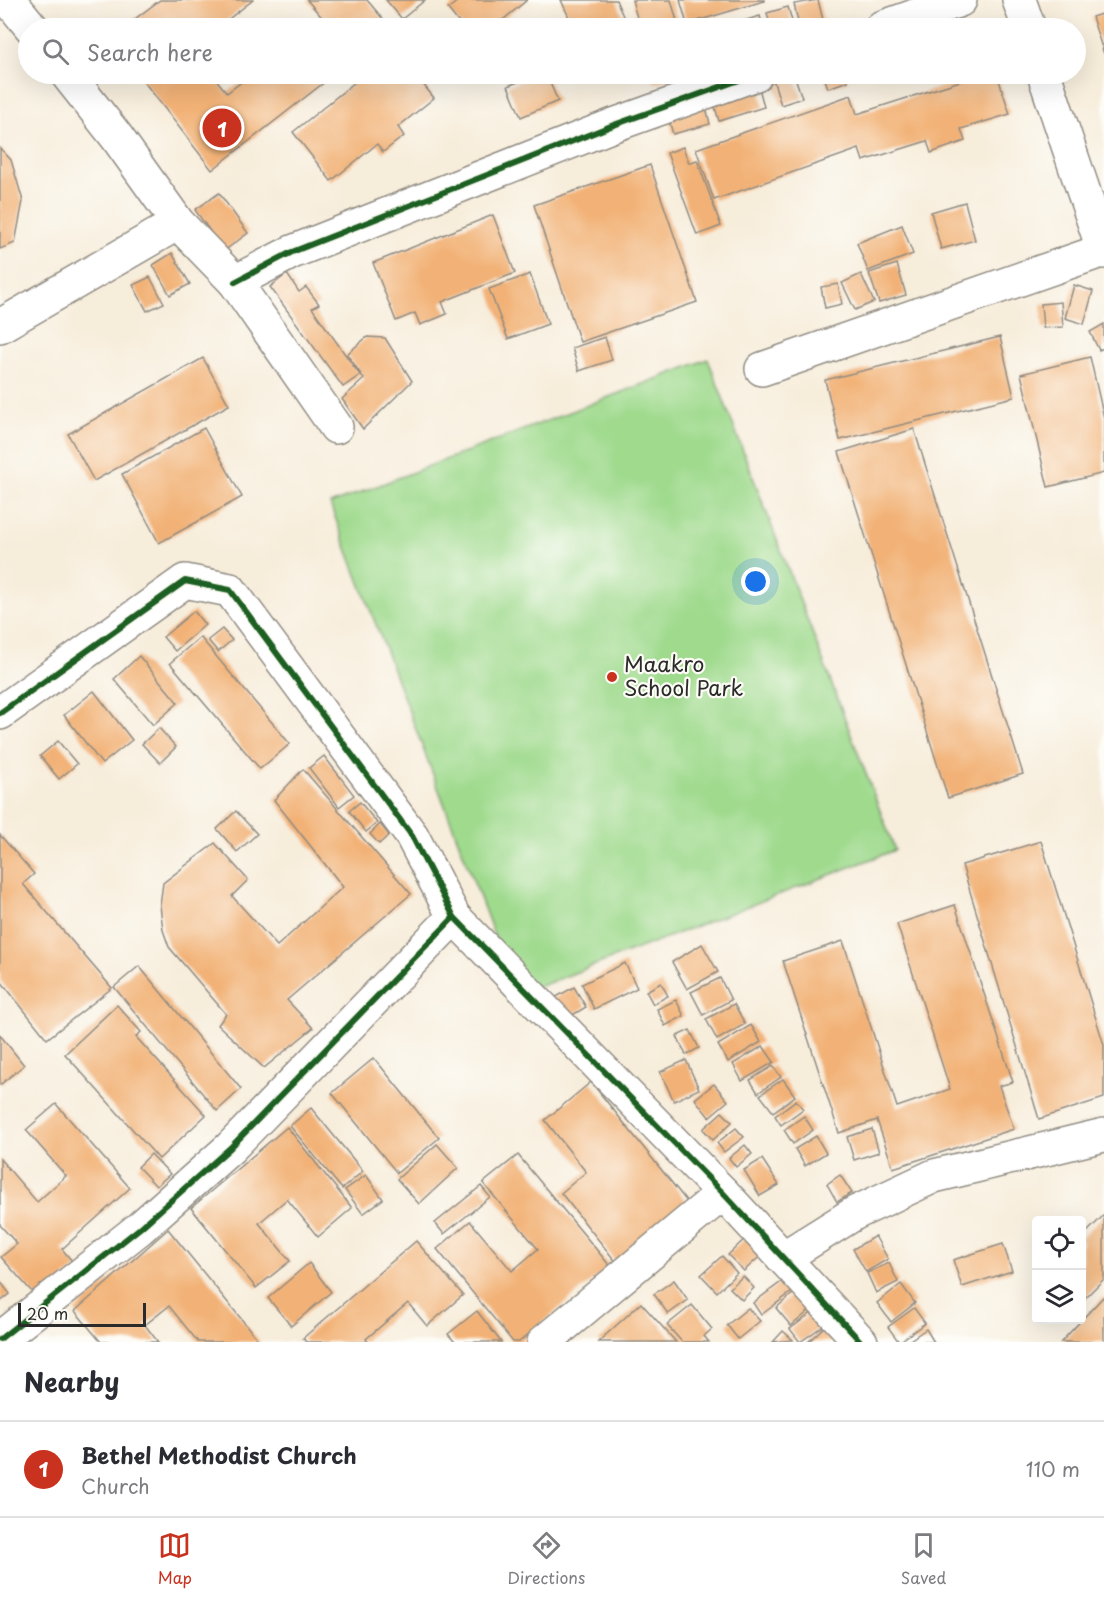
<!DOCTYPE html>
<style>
:root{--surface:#fff;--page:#f2f2f3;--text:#2b2b33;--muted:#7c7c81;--line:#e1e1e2;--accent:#c8321e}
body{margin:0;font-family:"Playpen Sans",sans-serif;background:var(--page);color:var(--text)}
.controls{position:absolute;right:18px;bottom:18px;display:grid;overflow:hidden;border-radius:6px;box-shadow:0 6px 24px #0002}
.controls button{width:54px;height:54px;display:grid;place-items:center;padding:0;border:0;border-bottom:2px solid var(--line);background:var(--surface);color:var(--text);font:30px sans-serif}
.scale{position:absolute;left:18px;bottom:15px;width:128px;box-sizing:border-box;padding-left:6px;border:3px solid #2b2b2b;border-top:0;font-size:16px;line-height:21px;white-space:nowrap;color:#2b2b2b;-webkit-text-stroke:4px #fdfcf7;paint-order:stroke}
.you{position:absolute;left:756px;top:582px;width:21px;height:21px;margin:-15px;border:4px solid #fff;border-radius:50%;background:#1a73e8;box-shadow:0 0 0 9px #1a73e833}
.badge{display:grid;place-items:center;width:39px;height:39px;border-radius:50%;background:var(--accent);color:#fff;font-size:20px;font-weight:700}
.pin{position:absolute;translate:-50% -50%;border:3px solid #fff;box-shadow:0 2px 6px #0006}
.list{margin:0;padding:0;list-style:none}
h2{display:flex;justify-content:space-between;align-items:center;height:78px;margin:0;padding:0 24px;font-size:26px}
h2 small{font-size:20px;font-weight:400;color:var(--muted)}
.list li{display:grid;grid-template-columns:39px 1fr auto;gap:18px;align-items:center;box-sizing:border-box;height:96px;padding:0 24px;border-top:2px solid var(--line)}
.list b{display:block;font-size:22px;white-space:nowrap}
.list p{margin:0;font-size:20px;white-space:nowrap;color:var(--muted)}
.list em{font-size:20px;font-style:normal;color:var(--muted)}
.icon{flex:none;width:33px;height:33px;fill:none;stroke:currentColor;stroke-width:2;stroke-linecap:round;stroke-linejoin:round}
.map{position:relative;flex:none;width:1104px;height:1342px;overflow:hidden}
.search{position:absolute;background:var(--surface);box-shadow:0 6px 24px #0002;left:18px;right:18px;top:18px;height:66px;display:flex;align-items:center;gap:15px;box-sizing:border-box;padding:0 21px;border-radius:33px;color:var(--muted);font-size:22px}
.sheet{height:174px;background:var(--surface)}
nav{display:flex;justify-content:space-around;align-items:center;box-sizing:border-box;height:84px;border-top:2px solid var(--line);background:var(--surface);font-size:16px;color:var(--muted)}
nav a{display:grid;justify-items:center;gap:3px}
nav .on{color:var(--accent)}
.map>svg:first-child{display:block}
.green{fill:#9fda8d;stroke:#65825c;stroke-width:1.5}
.building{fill:#f2b277}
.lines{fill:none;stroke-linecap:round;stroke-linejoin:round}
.minor-casing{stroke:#918c83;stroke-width:36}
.minor{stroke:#fff;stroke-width:33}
.cycleway-casing{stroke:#fdfcf7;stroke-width:10}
.cycleway{stroke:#1b5e20;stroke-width:6}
.poi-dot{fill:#c8321e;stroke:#fdfcf7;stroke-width:2}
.labels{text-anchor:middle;stroke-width:4.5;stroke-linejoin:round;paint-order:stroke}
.poi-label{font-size:21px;fill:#2b2b2b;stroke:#fdfcf7;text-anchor:start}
</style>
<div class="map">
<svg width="1104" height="1342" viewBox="0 0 1104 1342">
<rect width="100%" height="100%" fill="#fdfcf7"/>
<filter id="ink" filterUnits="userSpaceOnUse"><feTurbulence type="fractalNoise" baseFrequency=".0167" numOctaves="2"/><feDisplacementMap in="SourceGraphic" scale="12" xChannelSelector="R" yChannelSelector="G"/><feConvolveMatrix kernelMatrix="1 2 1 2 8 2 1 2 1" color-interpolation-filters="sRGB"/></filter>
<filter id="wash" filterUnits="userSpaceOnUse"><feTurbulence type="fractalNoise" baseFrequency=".008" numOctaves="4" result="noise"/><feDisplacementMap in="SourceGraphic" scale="24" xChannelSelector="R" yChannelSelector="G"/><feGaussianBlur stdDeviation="1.35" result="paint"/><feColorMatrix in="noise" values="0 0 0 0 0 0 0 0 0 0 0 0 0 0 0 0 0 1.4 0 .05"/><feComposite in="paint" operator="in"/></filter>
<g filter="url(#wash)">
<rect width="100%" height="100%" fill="#f7eddb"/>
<polygon class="green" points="708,359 895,850 517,995 330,504"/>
<g id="blocks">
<g class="building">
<polygon points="160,0 253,0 217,28 123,28"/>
<polygon points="307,0 367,0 389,26 385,28 316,28 325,21"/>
<polygon points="386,0 425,0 402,19"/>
<polygon points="459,0 527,0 493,28 463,28 448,9"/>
<polygon points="561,0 616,0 626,23 614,28 574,28"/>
<polygon points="632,0 671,0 679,28 640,28"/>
<polygon points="680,0 764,0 764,1 687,24"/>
<polygon points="818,0 823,20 799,26 794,4"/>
<polygon points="788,7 794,28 771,28 767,13"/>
<polygon points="1104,13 1104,54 1092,17"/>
<polygon points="760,16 763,28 745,28 743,21"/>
<polygon points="138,74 212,74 227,93 252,74 320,74 326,81 212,170"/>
<polygon points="365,74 415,74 434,98 398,127 404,136 383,152 377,144 331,181 293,132"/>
<polygon points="537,74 546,74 558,101 521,117 508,86"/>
<polygon points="652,74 683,74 684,77 654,83"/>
<polygon points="789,74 794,74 802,98 781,105 773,79"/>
<polygon points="823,74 845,74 848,81 828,88"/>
<polygon points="982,74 997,74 1010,114 961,129 965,141 931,153 927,141 863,161 859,149 714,200 696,149 851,95 857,114"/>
<polygon points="757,80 764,107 719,121 711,93"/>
<polygon points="704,99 710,124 673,134 666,110"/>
<polygon points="683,147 689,163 697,160 721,226 697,235 667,153"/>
<polygon points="0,148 11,160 23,201 15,243 0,249"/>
<polygon points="650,165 697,302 580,342 534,205"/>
<polygon points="219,193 248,233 224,251 195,210"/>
<polygon points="965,202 975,240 941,249 931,212"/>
<polygon points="493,215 515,273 442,302 447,314 420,325 415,313 396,321 373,263"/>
<polygon points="902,225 913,254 868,271 857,243"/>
<polygon points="172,253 190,284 170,295 153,265"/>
<polygon points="897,264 906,295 879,303 869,273"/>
<polygon points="287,274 299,292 306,287 319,304 312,308 360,375 343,387 270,287"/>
<polygon points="530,274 548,324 508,339 489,289"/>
<polygon points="861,274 874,302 855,310 842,283"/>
<polygon points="150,277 164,303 147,311 133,285"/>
<polygon points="838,284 842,304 825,308 821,287"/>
<polygon points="1074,285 1093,291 1084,324 1065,318"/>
<polygon points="1061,302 1063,327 1043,328 1041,304"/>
<polygon points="1104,324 1104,348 1099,350 1090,332"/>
<polygon points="367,337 385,338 412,381 363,429 342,399 364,379 347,354"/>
<polygon points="605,337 612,360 579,371 572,348"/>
<polygon points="1000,337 1014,397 840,440 825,380"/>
<polygon points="1090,357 1104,418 1104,473 1048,487 1021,374"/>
<polygon points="203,358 229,405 94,481 68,434"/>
<polygon points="204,428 242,497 159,543 122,474"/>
<polygon points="914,429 1023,774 948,798 839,452"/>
<polygon points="194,611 205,625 175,651 163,637"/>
<polygon points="222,629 232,640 218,652 208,640"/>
<polygon points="200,637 290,744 260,769 170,663"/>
<polygon points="139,656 178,703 153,725 114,679"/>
<polygon points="94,691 132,740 102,764 64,715"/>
<polygon points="159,728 176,747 160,763 142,744"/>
<polygon points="58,741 77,764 59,779 40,756"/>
<polygon points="324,756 354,795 339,807 309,768"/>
<polygon points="303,769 411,894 287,1000 313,1028 264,1068 218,1025 226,1014 169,947 163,930 160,905 163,883 215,843 248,880 232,896 277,946 343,887 274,800"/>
<polygon points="360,802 377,823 366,832 349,811"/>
<polygon points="236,811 257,834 237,852 217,829"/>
<polygon points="380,824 389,835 379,844 370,834"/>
<polygon points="0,835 34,874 23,884 112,988 47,1039 0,980"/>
<polygon points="1041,841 1104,1045 1104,1098 1039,1119 962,865"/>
<polygon points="955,905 1013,1082 999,1086 1014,1129 893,1168 877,1120 839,1133 783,961 843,941 897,1107 950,1089 897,924"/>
<polygon points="702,944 718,972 687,989 672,962"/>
<polygon points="625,963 637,988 594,1009 582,984"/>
<polygon points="139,966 241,1089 217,1111 114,987"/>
<polygon points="720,978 731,1000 703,1015 691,992"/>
<polygon points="661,983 668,996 653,1004 646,991"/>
<polygon points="574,987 586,1007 561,1022 549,1001"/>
<polygon points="676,1000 684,1016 665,1026 657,1009"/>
<polygon points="734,1004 745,1024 717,1040 706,1019"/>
<polygon points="117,1005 141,1032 136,1037 206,1115 159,1159 65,1054"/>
<polygon points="751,1025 761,1042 728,1062 718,1045"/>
<polygon points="690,1030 699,1048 686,1055 677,1036"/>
<polygon points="0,1035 24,1065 0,1085"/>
<polygon points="763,1046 774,1062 742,1081 733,1064"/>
<polygon points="374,1058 439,1138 397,1173 332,1093"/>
<polygon points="686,1060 699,1089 674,1101 660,1072"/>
<polygon points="773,1066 781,1077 758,1093 750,1080"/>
<polygon points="783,1079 795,1096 773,1112 760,1095"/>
<polygon points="591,1082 692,1208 620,1267 561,1193 586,1172 545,1120"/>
<polygon points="714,1084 728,1101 709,1117 695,1099"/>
<polygon points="796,1100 803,1109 781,1125 775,1116"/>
<polygon points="56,1104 130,1188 62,1249 77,1267 40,1301 1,1257 17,1244 0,1225 0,1159 37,1202 66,1176 26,1130"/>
<polygon points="311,1108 363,1171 342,1189 290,1126"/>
<polygon points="722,1112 732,1122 713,1140 703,1129"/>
<polygon points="804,1116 813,1130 793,1144 784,1130"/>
<polygon points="287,1127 352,1208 318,1237 287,1199 259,1223 290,1261 256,1288 191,1208"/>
<polygon points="736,1128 744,1137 724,1152 717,1143"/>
<polygon points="872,1129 879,1152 854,1160 847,1137"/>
<polygon points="816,1136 826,1153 805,1166 795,1149"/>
<polygon points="437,1144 458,1168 419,1204 397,1179"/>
<polygon points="745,1145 752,1154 736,1167 729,1158"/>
<polygon points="151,1154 170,1174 156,1186 138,1167"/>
<polygon points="518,1155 610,1266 519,1342 513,1342 437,1249 470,1221 512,1271 538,1249 483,1183"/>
<polygon points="762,1159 779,1185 760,1196 744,1170"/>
<polygon points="366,1175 383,1199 363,1214 345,1190"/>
<polygon points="840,1175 852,1193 837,1202 827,1184"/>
<polygon points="481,1186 490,1197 444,1234 435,1223"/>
<polygon points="1104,1215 1104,1279 1082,1301 1082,1237"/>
<polygon points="168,1229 260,1342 198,1342 169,1306 145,1325 158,1342 101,1342 75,1311"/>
<polygon points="753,1231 769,1248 744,1271 728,1255"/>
<polygon points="875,1236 888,1259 866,1272 853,1249"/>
<polygon points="416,1241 463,1295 427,1326 408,1303 366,1339 368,1342 306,1342 303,1338"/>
<polygon points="1003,1244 1012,1271 962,1287 953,1260"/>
<polygon points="722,1256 737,1273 717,1292 701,1275"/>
<polygon points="309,1263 331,1292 291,1326 268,1298"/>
<polygon points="889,1263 898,1282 876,1293 867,1273"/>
<polygon points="792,1274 801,1285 761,1315 753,1303"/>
<polygon points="743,1276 754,1288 742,1300 730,1288"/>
<polygon points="674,1280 688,1300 668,1314 654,1294"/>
<polygon points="0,1281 10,1294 0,1302"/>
<polygon points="901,1284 915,1303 891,1322 877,1303"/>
<polygon points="801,1287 815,1306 791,1326 776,1308"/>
<polygon points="1104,1296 1104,1342 1061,1342"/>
<polygon points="641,1303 676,1342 598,1342"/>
<polygon points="692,1305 712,1329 704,1336 709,1342 682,1342 667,1325"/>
<polygon points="748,1308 760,1321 738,1339 727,1325"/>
<polygon points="914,1308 925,1323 899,1342 888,1327"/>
<polygon points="817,1309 827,1323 800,1342 790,1329"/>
<polygon points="477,1311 501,1342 455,1342 448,1334"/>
<polygon points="824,1327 839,1342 808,1342"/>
<polygon points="926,1329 934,1342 911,1342 910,1340"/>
<polygon points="783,1331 793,1340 773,1342"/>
</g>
</g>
</g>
<g filter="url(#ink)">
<use href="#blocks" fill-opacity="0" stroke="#918c83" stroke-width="1.5"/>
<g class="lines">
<defs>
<g id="minor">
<polyline points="9,0 32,28"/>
<polyline points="1019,0 1029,28"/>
<polyline points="881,28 960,0"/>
<polyline points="67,74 116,136 178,223 235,282 336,427"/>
<polyline points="1044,74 1104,252"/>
<polyline points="235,282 292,252 611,126 756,74"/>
<polyline points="0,326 178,223"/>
<polyline points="762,369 1104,250"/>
<polyline points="0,713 185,581 230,590 412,836 454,917 230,1148 140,1228 0,1339"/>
<polyline points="454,917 723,1193 861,1342"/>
<polyline points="783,1258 855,1213 934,1176 1104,1135"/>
<polyline points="544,1342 723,1193"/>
</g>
</defs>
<use href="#minor" class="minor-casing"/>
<use href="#minor" class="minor"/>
<defs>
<g id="cycleway">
<polyline points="235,282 292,252 611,126 756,74"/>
<polyline points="0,713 185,581 230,590 412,836 454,917 230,1148 140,1228 0,1339"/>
<polyline points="454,917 723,1193 861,1342"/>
</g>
</defs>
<use href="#cycleway" class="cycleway-casing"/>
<use href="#cycleway" class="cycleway"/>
</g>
</g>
<circle class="poi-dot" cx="612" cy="677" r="6"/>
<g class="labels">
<g class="poi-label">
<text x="624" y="672">Maakro<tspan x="624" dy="24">School Park</tspan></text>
</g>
</g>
</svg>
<div class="controls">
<button><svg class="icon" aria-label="locate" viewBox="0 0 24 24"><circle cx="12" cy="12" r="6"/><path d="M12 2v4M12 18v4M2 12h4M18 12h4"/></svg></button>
<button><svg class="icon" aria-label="layers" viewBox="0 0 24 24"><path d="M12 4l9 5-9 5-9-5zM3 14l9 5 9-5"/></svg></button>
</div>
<div class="scale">20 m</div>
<div class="you"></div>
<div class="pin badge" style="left:222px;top:128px">1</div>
<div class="search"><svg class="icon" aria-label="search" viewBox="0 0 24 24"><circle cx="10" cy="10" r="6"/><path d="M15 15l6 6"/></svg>Search here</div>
</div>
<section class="sheet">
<h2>Nearby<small></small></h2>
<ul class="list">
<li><span class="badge">1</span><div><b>Bethel Methodist Church</b><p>Church</p></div><em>110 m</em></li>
</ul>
</section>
<nav>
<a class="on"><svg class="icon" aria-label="map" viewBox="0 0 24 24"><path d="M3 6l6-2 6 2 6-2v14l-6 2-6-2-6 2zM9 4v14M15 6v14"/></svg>Map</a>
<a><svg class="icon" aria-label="directions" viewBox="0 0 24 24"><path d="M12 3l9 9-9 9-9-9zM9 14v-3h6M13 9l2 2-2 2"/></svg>Directions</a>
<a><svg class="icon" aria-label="saved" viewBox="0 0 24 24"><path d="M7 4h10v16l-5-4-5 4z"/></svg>Saved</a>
</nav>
